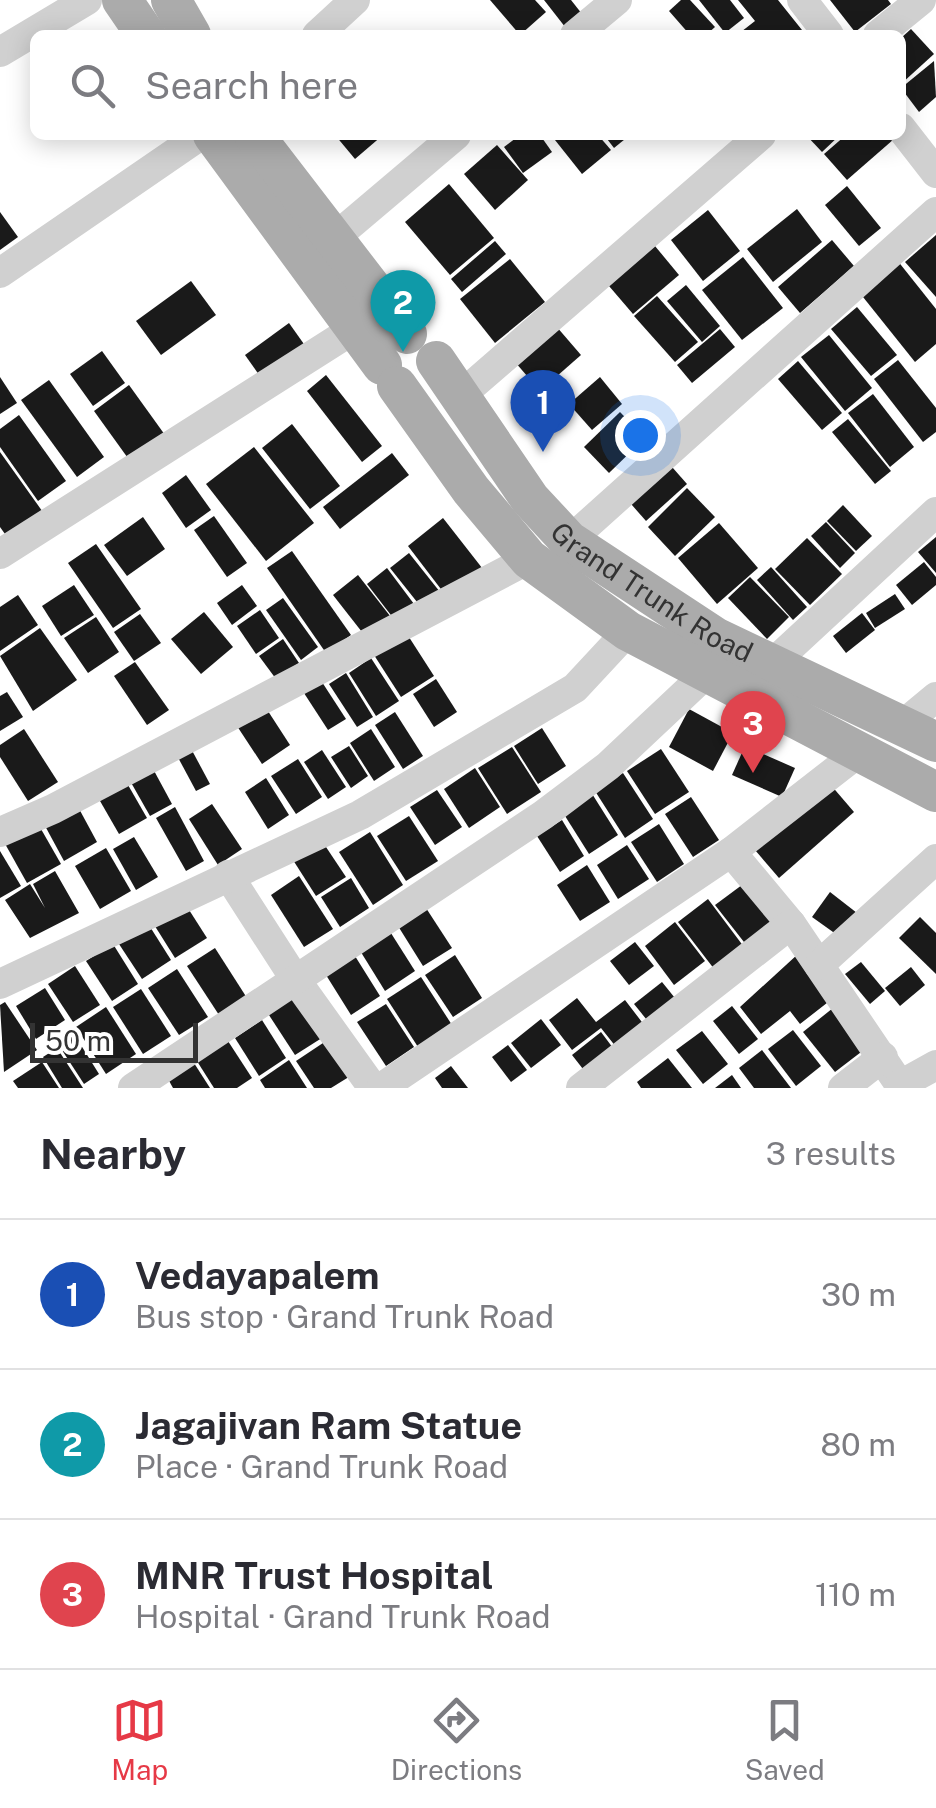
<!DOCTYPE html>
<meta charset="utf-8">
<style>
:root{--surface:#fff;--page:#f2f2f3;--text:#2b2b33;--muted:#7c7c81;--line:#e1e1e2;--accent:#e63946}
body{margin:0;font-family:"Public Sans",sans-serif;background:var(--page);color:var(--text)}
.scale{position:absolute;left:30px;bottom:25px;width:168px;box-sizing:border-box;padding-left:10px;border:5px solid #333;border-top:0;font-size:28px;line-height:35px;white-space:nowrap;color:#333;-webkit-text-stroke:8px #fff;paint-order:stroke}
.you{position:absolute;left:640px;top:435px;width:35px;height:35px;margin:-25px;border:8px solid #fff;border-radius:50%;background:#1a73e8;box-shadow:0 0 0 15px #1a73e833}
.badge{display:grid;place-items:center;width:65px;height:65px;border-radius:50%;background:var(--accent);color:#fff;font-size:32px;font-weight:700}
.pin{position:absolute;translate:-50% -82px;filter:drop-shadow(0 2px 5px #0008)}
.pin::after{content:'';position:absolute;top:52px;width:35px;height:30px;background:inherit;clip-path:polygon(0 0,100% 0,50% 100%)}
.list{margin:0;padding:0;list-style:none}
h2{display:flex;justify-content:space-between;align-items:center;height:130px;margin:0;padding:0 40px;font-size:42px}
h2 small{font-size:32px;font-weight:400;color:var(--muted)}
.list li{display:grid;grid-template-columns:65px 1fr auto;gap:30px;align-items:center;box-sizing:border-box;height:150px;padding:0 40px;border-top:2px solid var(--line)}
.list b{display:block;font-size:38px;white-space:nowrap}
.list p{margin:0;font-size:32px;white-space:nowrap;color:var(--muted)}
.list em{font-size:32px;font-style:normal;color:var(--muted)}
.icon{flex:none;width:55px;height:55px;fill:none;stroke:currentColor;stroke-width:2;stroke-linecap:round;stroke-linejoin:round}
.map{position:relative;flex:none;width:936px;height:1088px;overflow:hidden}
.search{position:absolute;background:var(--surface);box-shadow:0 5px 25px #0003;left:30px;right:30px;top:30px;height:110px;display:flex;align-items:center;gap:25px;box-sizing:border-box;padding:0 35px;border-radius:15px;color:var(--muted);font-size:38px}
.sheet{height:580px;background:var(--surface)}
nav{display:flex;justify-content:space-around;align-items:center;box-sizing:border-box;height:140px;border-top:2px solid var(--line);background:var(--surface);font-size:28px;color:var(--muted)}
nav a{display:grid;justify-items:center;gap:5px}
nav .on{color:var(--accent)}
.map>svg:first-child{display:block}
.building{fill:#1a1a1a}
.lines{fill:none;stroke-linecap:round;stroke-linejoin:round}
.minor{stroke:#d0d0d0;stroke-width:30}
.major{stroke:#ababab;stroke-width:40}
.labels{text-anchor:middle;stroke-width:10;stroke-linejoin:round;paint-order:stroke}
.street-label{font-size:28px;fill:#333;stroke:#fff}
</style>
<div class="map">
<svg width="936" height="1088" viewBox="0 0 936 1088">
<rect width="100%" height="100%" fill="#fff"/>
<g class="building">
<polygon points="490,0 535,0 546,12 520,35"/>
<polygon points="544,0 571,0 586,19 569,32"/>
<polygon points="681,0 690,0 715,27 706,35 690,35 669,11"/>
<polygon points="699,0 730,0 744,18 725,33"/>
<polygon points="738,0 778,0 806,35 737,35 755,21"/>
<polygon points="830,0 888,0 891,4 855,32"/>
<polygon points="911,29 934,54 901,84 901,38"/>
<polygon points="934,61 936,97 919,112 901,88"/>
<polygon points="335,135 383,135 355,159"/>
<polygon points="520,135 540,135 552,152 523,173 504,147"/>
<polygon points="551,135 598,135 611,150 582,174"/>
<polygon points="604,135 630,135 614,148"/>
<polygon points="806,135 840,135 822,152"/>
<polygon points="846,135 891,135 894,139 847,180 824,154"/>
<polygon points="497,145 528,180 495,210 464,174"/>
<polygon points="449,184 494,238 450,275 405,222"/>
<polygon points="847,186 881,228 859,246 825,205"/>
<polygon points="797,209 822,242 773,282 747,249"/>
<polygon points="708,210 740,251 703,281 671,240"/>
<polygon points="0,212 18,237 0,250"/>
<polygon points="936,235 936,297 905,262"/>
<polygon points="650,240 679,275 633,314 603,279"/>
<polygon points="832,240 854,266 800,313 778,287"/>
<polygon points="495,241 506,254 462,292 451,279"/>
<polygon points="743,257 783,308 742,340 702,290"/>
<polygon points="510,259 545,302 495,343 460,299"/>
<polygon points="897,260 936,309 936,344 915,362 859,292"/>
<polygon points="191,281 216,315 161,355 136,321"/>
<polygon points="686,285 720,326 702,342 667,301"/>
<polygon points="657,296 698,342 675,362 634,316"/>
<polygon points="857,307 897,355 871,376 831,329"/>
<polygon points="289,323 311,354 267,386 245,355"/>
<polygon points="556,326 581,355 540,391 515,362"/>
<polygon points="720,329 735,347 692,383 677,365"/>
<polygon points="829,335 872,388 845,411 801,357"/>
<polygon points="102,351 125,383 93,406 70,374"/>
<polygon points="898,360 936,408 936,432 923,442 874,379"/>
<polygon points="798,361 842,413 822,430 778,379"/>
<polygon points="326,375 382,446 362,462 307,391"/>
<polygon points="0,377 17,403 0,414"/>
<polygon points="600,377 622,404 592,430 569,404"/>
<polygon points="557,378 574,397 559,410 542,391"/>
<polygon points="49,380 104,457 77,477 21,400"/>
<polygon points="129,385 165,435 130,461 94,411"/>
<polygon points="873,394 914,447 890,467 848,413"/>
<polygon points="620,412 645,438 609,473 584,447"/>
<polygon points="19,415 66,481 38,501 0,447 0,429"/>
<polygon points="848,419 891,471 875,484 832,432"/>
<polygon points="292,424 340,486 310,509 262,448"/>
<polygon points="254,447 314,523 266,561 206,484"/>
<polygon points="0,452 45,515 10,541 0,527"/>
<polygon points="392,453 409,475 340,529 323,507"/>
<polygon points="665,459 687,484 646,521 624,496"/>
<polygon points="186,475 211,510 186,528 162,493"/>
<polygon points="687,488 715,517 675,556 648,527"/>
<polygon points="843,505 872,536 856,551 827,521"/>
<polygon points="214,516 247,563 227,577 194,530"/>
<polygon points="143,517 165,549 127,576 104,545"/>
<polygon points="443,518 486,573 450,601 408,546"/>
<polygon points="826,522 855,553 840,568 811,536"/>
<polygon points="719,523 758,568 717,604 678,558"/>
<polygon points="936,537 936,573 918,552"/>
<polygon points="807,538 842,574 810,605 775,569"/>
<polygon points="96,544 141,609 113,628 68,563"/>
<polygon points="292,551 351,635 326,653 267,568"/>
<polygon points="409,553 440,592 421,607 390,568"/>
<polygon points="924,562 936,577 936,585 912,605 896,585"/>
<polygon points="771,567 807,607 793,620 757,580"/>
<polygon points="387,568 417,608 397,623 367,584"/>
<polygon points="358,575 394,621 369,641 333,595"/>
<polygon points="750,577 789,617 767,639 728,598"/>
<polygon points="74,585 94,615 61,636 42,606"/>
<polygon points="242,585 257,606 232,625 217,603"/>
<polygon points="895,594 905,609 875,628 866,613"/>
<polygon points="18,595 38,625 0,651 0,607"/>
<polygon points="283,598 318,647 301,660 266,610"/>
<polygon points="260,610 279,638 256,654 237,626"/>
<polygon points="204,612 233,647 201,674 171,639"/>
<polygon points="862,613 875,630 846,653 833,636"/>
<polygon points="140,614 161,643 134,661 114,632"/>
<polygon points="96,617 119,652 88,673 64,638"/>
<polygon points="40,628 77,680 33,711 0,656"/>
<polygon points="407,634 434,676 401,697 374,655"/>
<polygon points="283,639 299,663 276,679 259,656"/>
<polygon points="371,658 399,701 376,716 349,673"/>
<polygon points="135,662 169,710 147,725 114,676"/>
<polygon points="346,673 373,717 357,727 329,684"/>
<polygon points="320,679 346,719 328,730 302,690"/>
<polygon points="436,679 457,712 434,727 413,694"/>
<polygon points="7,692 23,717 0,731 0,696"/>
<polygon points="266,708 290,745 262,764 237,726"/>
<polygon points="689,709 733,733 713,771 669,747"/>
<polygon points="395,712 423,756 403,769 375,725"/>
<polygon points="542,728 566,766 538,784 514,746"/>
<polygon points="24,729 58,782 28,801 0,757 0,745"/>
<polygon points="371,729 395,767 374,781 350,743"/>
<polygon points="188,743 210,784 196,791 174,750"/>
<polygon points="349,746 368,776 351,788 331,757"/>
<polygon points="745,746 795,768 782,797 732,775"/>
<polygon points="512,747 541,792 507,814 478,768"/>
<polygon points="661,749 689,792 655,814 627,771"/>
<polygon points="322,750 346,787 328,799 304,762"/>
<polygon points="298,759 322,797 296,814 271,776"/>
<polygon points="152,767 172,804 150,816 129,779"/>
<polygon points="475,768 500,807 469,828 444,789"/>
<polygon points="623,773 653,819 625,838 595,791"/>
<polygon points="124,778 147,818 119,834 96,794"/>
<polygon points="266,778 289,815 268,829 245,792"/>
<polygon points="830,784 854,812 779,878 755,850"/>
<polygon points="589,789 618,835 589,854 560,808"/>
<polygon points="437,790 462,827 435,845 410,807"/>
<polygon points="691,797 719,840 693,857 665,814"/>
<polygon points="212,804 242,849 218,865 189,819"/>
<polygon points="77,805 97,842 64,861 44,824"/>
<polygon points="175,807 204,861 186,871 156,818"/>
<polygon points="409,816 438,861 406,881 377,836"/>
<polygon points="562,820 584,856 560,872 537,836"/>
<polygon points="37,822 61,864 27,883 4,842"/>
<polygon points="659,824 684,864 657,882 631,842"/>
<polygon points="370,832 403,885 373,905 339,852"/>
<polygon points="134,837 158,877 136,890 113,849"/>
<polygon points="322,841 346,877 316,896 293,860"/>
<polygon points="627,845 649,879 618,899 597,865"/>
<polygon points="106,848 131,891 100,909 75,866"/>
<polygon points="0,851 21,886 0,898"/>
<polygon points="587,865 610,902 580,921 557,885"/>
<polygon points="55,871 79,913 30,938 5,900 30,884 45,908 33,884"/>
<polygon points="299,876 333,929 304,947 271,895"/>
<polygon points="351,878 369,908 340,927 321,897"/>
<polygon points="746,882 782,928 751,951 715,905"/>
<polygon points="830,892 857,913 840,937 812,917"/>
<polygon points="708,899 747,951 718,974 678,922"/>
<polygon points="184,902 207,938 175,958 153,923"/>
<polygon points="426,908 452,948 423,966 398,926"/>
<polygon points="920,917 936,933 936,974 899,938"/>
<polygon points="147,922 171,960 142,979 117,941"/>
<polygon points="675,922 705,961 674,985 645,946"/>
<polygon points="389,930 415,971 385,991 359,949"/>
<polygon points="635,942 654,966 629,985 610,961"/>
<polygon points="113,944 138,984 112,1001 86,961"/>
<polygon points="215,948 247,998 219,1015 187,966"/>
<polygon points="798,954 832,999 800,1024 790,1011 761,1034 740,1007"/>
<polygon points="455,955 482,998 453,1017 425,975"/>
<polygon points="355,956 380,996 351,1015 326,975"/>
<polygon points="861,962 885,991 870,1004 845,974"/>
<polygon points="75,966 100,1005 73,1022 48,984"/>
<polygon points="911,967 925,985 900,1006 885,988"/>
<polygon points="177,969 208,1017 179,1035 148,988"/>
<polygon points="421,977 452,1025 418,1047 387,999"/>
<polygon points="662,982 679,1003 651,1025 634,1004"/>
<polygon points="45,988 65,1020 36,1039 16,1006"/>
<polygon points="141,989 171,1036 143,1054 113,1007"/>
<polygon points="298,993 325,1036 295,1055 267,1012"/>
<polygon points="577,998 596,1022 625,1000 648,1030 620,1052 601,1028 572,1050 549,1020"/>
<polygon points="5,1002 37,1050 4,1072 0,1005"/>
<polygon points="386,1004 414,1047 386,1066 357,1022"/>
<polygon points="732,1006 758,1039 739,1054 713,1021"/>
<polygon points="106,1007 136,1054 106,1074 76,1027"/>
<polygon points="833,1008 865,1049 835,1072 803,1032"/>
<polygon points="541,1019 561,1045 531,1068 511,1043"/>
<polygon points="262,1020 286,1058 259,1076 235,1038"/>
<polygon points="793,1030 821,1066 796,1086 768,1049"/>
<polygon points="702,1031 728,1064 703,1084 676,1050"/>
<polygon points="601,1032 619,1056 590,1078 572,1055"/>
<polygon points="74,1034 99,1074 84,1084 58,1044"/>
<polygon points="226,1038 252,1078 237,1088 214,1088 195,1058"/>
<polygon points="329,1039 352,1075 331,1088 314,1088 296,1061"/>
<polygon points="508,1045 527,1070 511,1082 492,1057"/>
<polygon points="57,1048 83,1088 62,1088 43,1057"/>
<polygon points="762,1050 791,1088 754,1088 739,1068"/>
<polygon points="668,1058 692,1088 641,1088 637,1082"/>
<polygon points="289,1060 307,1088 265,1088 260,1080"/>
<polygon points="42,1062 59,1088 18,1088 13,1081"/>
<polygon points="194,1063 210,1088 173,1088 168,1079"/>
<polygon points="451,1066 468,1088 442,1088 435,1078"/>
<polygon points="732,1075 741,1088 715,1088"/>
</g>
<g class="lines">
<g class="minor">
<polyline points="802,0 829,35"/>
<polyline points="317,35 355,0"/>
<polyline points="575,35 617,0"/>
<polyline points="878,35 921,0"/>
<polyline points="0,52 87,0"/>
<polyline points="901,128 936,173"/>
<polyline points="332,240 456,135"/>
<polyline points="0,273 201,135"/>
<polyline points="460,396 761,135"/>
<polyline points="569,541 936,212"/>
<polyline points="0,554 357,327"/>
<polyline points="772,664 936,512"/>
<polyline points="901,726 936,697"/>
<polyline points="0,832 53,809 529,559"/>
<polyline points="731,852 791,924 902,1088"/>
<polyline points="228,875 295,979 373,1088"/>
<polyline points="819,965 936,859"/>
<polyline points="0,984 360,815 575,688 628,631"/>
<polyline points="900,1085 936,1065"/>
<polyline points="133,1088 543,815 608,766 709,671"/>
<polyline points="381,1088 731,852 858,753"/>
<polyline points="581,1088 791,924"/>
<polyline points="843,1088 883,1057"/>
</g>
<g class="major">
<polyline points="122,0 146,35"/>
<polyline points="171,0 191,35"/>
<polyline points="213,135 382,365"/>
<polyline points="254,135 407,334"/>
<path id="s1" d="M436 361 530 499 569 541 715 637 936 742"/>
<polyline points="397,386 471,490 529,559 628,631 936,792"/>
</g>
</g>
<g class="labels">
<g class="street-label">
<text dy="10" stroke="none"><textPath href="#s1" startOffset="322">Grand Trunk Road</textPath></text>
</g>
</g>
</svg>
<div class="scale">50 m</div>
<div class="you"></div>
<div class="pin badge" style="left:543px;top:452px;background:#1a4fb4">1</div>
<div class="pin badge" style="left:403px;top:352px;background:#0f9aa8">2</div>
<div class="pin badge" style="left:753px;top:773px;background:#e0444e">3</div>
<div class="search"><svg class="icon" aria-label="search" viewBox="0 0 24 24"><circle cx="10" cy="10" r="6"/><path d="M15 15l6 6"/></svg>Search here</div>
</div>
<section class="sheet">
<h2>Nearby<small>3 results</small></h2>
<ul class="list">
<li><span class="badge" style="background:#1a4fb4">1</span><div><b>Vedayapalem</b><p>Bus stop · Grand Trunk Road</p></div><em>30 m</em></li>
<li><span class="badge" style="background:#0f9aa8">2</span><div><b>Jagajivan Ram Statue</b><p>Place · Grand Trunk Road</p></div><em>80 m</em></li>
<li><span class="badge" style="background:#e0444e">3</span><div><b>MNR Trust Hospital</b><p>Hospital · Grand Trunk Road</p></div><em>110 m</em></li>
</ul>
</section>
<nav>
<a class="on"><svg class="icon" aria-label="map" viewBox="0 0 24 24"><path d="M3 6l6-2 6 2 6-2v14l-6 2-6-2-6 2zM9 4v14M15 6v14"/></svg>Map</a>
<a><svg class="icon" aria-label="directions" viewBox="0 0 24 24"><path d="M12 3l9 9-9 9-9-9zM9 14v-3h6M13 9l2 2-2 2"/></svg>Directions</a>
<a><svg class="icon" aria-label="saved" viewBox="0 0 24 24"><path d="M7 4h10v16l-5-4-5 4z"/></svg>Saved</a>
</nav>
